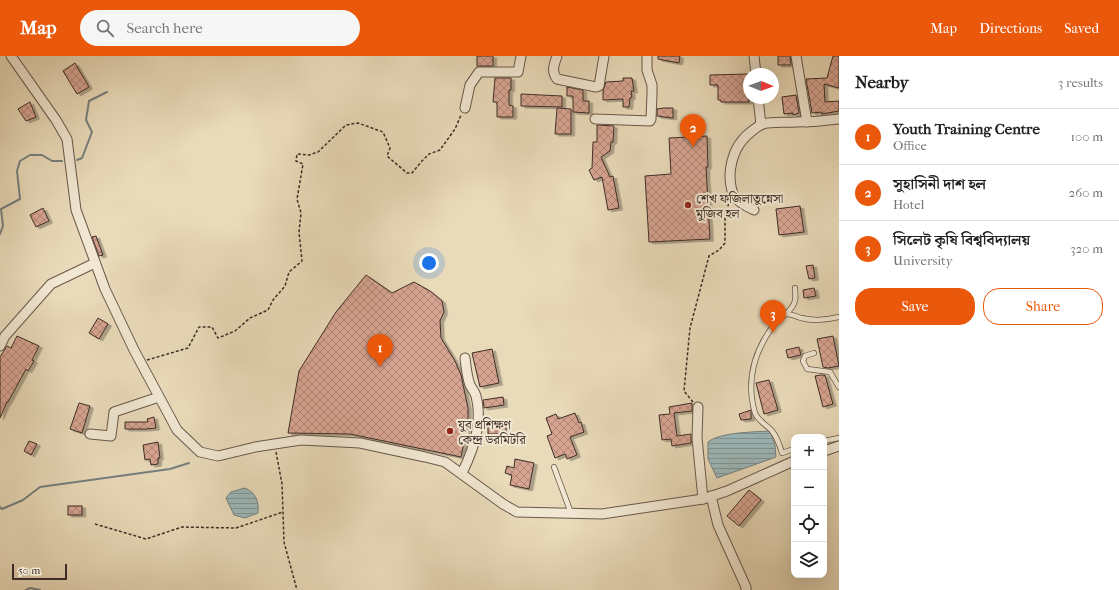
<!DOCTYPE html>
<meta charset="utf-8">
<style>
:root{--surface:#fff;--page:#f6f6f6;--text:#202124;--muted:#757577;--line:#e0e0e0;--accent:#ea580c}
body{margin:0;font-family:"IM FELL French Canon","Noto Serif Bengali",serif;background:var(--page);color:var(--text)}
.controls{position:absolute;right:12px;bottom:12px;display:grid;overflow:hidden;border-radius:8px;box-shadow:0 4px 16px #0002}
.controls button{width:36px;height:36px;display:grid;place-items:center;padding:0;border:0;border-bottom:1px solid var(--line);background:var(--surface);color:var(--text);font:20px sans-serif}
.compass{position:absolute;left:743px;top:12px;width:36px;height:36px;border-radius:50%;background:var(--surface);box-shadow:0 4px 16px #0002;rotate:91deg}
.scale{position:absolute;left:12px;bottom:10px;width:55px;box-sizing:border-box;padding-left:4px;border:2px solid #3d2d26;border-top:0;font-size:11px;line-height:14px;white-space:nowrap;color:#3d2d26;-webkit-text-stroke:3px #f1e7d2;paint-order:stroke}
.you{position:absolute;left:429px;top:207px;width:14px;height:14px;margin:-10px;border:3px solid #fff;border-radius:50%;background:#1a73e8;box-shadow:0 0 0 6px #1a73e833}
.badge{display:grid;place-items:center;width:26px;height:26px;border-radius:50%;background:var(--accent);color:#fff;font-size:13px;font-weight:700}
.pin{position:absolute;translate:-50% -33px;filter:drop-shadow(0 1px 2px #0008)}
.pin::after{content:'';position:absolute;top:21px;width:14px;height:12px;background:inherit;clip-path:polygon(0 0,100% 0,50% 100%)}
.list{margin:0;padding:0;list-style:none}
h2{display:flex;justify-content:space-between;align-items:center;height:52px;margin:0;padding:0 16px;font-size:17px}
h2 small{font-size:13px;font-weight:400;color:var(--muted)}
.list li{display:grid;grid-template-columns:26px 1fr auto;gap:12px;align-items:center;box-sizing:border-box;height:56px;padding:0 16px;border-top:1px solid var(--line)}
.list b{display:block;font-size:15px;white-space:nowrap}
.list p{margin:0;font-size:13px;white-space:nowrap;color:var(--muted)}
.list em{font-size:13px;font-style:normal;color:var(--muted)}
.actions{display:flex;gap:8px;padding:12px 16px}
.actions a{flex:1;padding:9px 0;border:1px solid var(--accent);border-radius:16px;text-align:center;font-size:14px;color:var(--accent)}
.actions .main{background:var(--accent);color:#fff}
.icon{flex:none;width:22px;height:22px;fill:none;stroke:currentColor;stroke-width:2;stroke-linecap:round;stroke-linejoin:round}
.map{position:relative;flex:none;width:839px;height:534px;overflow:hidden}
header{display:flex;align-items:center;gap:24px;box-sizing:border-box;height:56px;padding:0 20px;background:var(--accent);color:#fff}
header strong{font-size:19px}
nav{display:flex;gap:22px;margin-inline-start:auto;font-size:14px}
.search{width:280px;height:36px;background:var(--page);display:flex;align-items:center;gap:10px;box-sizing:border-box;padding:0 14px;border-radius:22px;color:var(--muted);font-size:15px}
main{display:flex}
aside{flex:1;background:var(--surface)}
.map>svg:first-child{display:block}
.water{fill:url(#water-rules);stroke:#76807f}
.lines{fill:none;stroke-linecap:round;stroke-linejoin:round}
.stream{stroke:#76807f;stroke-width:2}
.building{fill:url(#building-cross-hatch);stroke:#3d2d26;filter:url(#shadow)}
.service-casing{stroke:#68584b;stroke-width:6}
.minor-casing{stroke:#68584b;stroke-width:11}
.path{stroke:#3d2d26;stroke-width:1.5;stroke-dasharray:3 2;stroke-linecap:butt}
.service{stroke:#f1e7d2;stroke-width:4.5}
.minor{stroke:#f1e7d2;stroke-width:9}
.poi-dot{fill:#8f2418;stroke:#f1e7d2;stroke-width:1.5}
.labels{text-anchor:middle;stroke-width:4;stroke-linejoin:round;paint-order:stroke}
.poi-label{font-size:13px;fill:#3d2d26;stroke:#f1e7d2;text-anchor:start}
</style>
<header>
<strong>Map</strong>
<div class="search"><svg class="icon" aria-label="search" viewBox="0 0 24 24"><circle cx="10" cy="10" r="6"/><path d="M15 15l6 6"/></svg>Search here</div>
<nav><a>Map</a><a>Directions</a><a>Saved</a></nav>
</header>
<main>
<div class="map">
<svg width="839" height="534" viewBox="0 0 839 534">
<defs>
<pattern id="water-rules" width="6" height="5" patternUnits="userSpaceOnUse"><rect width="6" height="5" fill="#9cb8ba"/><path d="M0 2.5h6" fill="none" stroke="#809697"/></pattern>
<pattern id="building-cross-hatch" width="8" height="8" patternUnits="userSpaceOnUse"><rect width="8" height="8" fill="#d7a491"/><path d="M0 0l8 8M0 8l8-8" fill="none" stroke="#b08676"/></pattern>
<filter id="shadow"><feDropShadow dx="3.5" dy="2" stdDeviation="0" flood-color="#0004"/></filter>
</defs>
<rect width="100%" height="100%" fill="#e9dab9"/>
<filter id="stains"><feTurbulence type="fractalNoise" baseFrequency=".005" numOctaves="4"/><feColorMatrix values="0 0 0 0 .2 0 0 0 0 .09 0 0 0 0 .02 0 0 0 .5 -.17"/></filter>
<radialGradient id="worn" r=".72"><stop offset=".6" stop-color="#630" stop-opacity="0"/><stop offset="1" stop-color="#630" stop-opacity=".3"/></radialGradient>
<g class="water">
<path d="M770 375 775 389 776 401 717 422 708 403V386C720 376 755 376 770 375Z"/>
<path d="M245 432C256 437 259 445 258 457L245 462 234 459 226 442 231 436Z"/>
</g>
<g class="lines">
<g class="stream">
<polyline points="77,104 82,102 92,76 86,64 89,45 107,36"/>
<polyline points="0,178 3,170 1,153 20,143 17,115 20,105 30,99 42,99 52,105 62,105"/>
<polyline points="0,451 2,453 23,444 40,431 170,413 189,407"/>
<polyline points="26,534 30,532 40,534"/>
</g>
</g>
<g class="building">
<rect x="477" y="0" width="16" height="10"/>
<polygon points="658,0 680,0 679,7 658,3"/>
<polygon points="778,0 790,0 791,9 778,9"/>
<polygon points="833,0 839,0 839,32 824,28 825,46 839,45 839,55 822,58 822,56 812,57 806,23 827,22"/>
<polygon points="75,7 89,31 77,38 63,15"/>
<polygon points="749,18 749,46 721,46 721,44 718,44 718,29 710,29 710,19"/>
<polygon points="495,22 511,22 511,34 509,34 509,49 513,50 513,61 497,61 497,46 493,46"/>
<polygon points="623,22 632,22 634,35 631,35 632,41 630,42 629,51 623,51 623,43 603,44 603,35 606,26 623,25"/>
<polygon points="567,31 583,34 583,45 589,45 589,57 573,56 573,40 567,40"/>
<polygon points="521,38 562,40 562,51 521,50"/>
<polygon points="796,39 799,57 793,59 793,57 784,58 782,41"/>
<polygon points="30,46 36,61 26,65 18,53"/>
<polygon points="557,52 571,53 571,78 555,78"/>
<polygon points="664,52 673,52 673,62 657,60 657,53"/>
<polygon points="597,69 614,70 613,86 611,86 610,95 601,101 610,121 613,120 619,152 608,154 602,121 594,124 589,114 592,112 593,86 597,86"/>
<polygon points="707,80 708,111 706,111 710,183 649,186 645,120 671,118 669,82"/>
<polygon points="800,150 804,176 779,179 776,153"/>
<polygon points="43,152 49,165 36,171 30,159"/>
<polygon points="96,180 103,199 99,200 92,181"/>
<polygon points="813,209 815,222 809,223 806,210"/>
<polygon points="366,219 392,237 414,226 430,235 442,245 444,256 440,265 441,282 455,305 461,319 468,352 468,368 461,401 350,378 288,377 299,315 336,256"/>
<polygon points="814,232 816,240 804,242 803,234"/>
<polygon points="98,262 108,268 99,283 89,277"/>
<polygon points="17,280 39,290 32,304 34,305 28,315 26,313 8,346 7,346 0,362 0,301 7,290 11,292"/>
<polygon points="833,280 839,310 828,312 823,311 817,283"/>
<polygon points="799,291 801,299 788,302 786,294"/>
<polygon points="492,293 499,327 480,331 472,297"/>
<polygon points="821,319 825,319 833,348 823,351 815,320"/>
<polygon points="769,324 778,354 764,358 756,327"/>
<polygon points="503,341 504,349 484,352 483,344"/>
<polygon points="79,347 90,350 82,377 70,373"/>
<polygon points="692,347 692,355 674,357 677,380 691,378 691,387 672,390 671,383 662,384 659,359 670,358 669,351"/>
<polygon points="751,354 751,363 741,364 739,358"/>
<polygon points="575,357 579,367 581,366 584,376 570,381 577,399 567,403 565,398 555,402 547,380 552,378 546,362 556,358 558,363"/>
<polygon points="154,361 156,372 146,373 125,373 125,366 148,366 147,363"/>
<rect x="488" y="369" width="18" height="9"/>
<polygon points="29,385 37,388 31,399 24,395"/>
<polygon points="158,386 160,402 158,402 158,408 151,409 150,403 145,404 143,389"/>
<polygon points="515,403 534,407 529,433 510,429 512,419 505,417 507,410 514,412"/>
<polygon points="749,434 761,444 739,470 727,460"/>
<rect x="68" y="450" width="14" height="9"/>
</g>
<g class="lines">
<defs>
<g id="service">
<path d="M786 258C792 258 795 260 801 262 813 265 827 264 839 261"/>
<polyline points="814,297 805,300 803,305 807,313 830,316 839,331"/>
<polyline points="824,385 839,382"/>
<path d="M794 393 782 397C780 390 777 381 772 375 767 369 758 365 755 357 746 326 754 296 773 270 779 262 792 256 795 245 796 241 795 236 795 232"/>
<polyline points="554,411 571,457"/>
</g>
<g id="minor">
<polyline points="11,0 56,64 67,83 76,154 105,233 134,294 177,374 200,396 218,400 255,391 301,384 360,387 425,401 445,406 503,448 517,456 602,458 703,443 727,435 794,405"/>
<path d="M557 0C554 9 551 15 557 23L596 31 599 30 604 0"/>
<polyline points="754,0 756,18"/>
<polyline points="796,0 807,66"/>
<polyline points="758,42 761,69"/>
<polyline points="465,52 470,29 479,16 518,16 521,0"/>
<polyline points="595,63 650,65 651,63 652,38 652,29 647,14 647,0"/>
<path d="M754 154C736 146 730 140 730 119 731 101 737 86 752 75 756 72 759 69 763 68 773 65 785 67 796 66 810 66 825 65 839 63"/>
<polyline points="0,290 5,280 51,228 95,207"/>
<polyline points="698,351 697,382 703,443"/>
<polyline points="90,378 111,380 114,356 159,341"/>
<polyline points="824,395 839,390"/>
<path d="M462 417C473 395 483 366 476 340 475 336 472 333 470 329 467 321 466 311 465 302"/>
<polyline points="711,440 718,469 746,531 746,534"/>
</g>
</defs>
<use href="#service" class="service-casing"/>
<use href="#minor" class="minor-casing"/>
<g class="path">
<polyline points="147,304 188,292 199,271 212,271 218,282 235,275 250,262 268,254 273,244 285,230 289,216 302,205 299,176 301,157 297,143 303,108 296,105 297,98 309,99 318,96 346,69 358,67 383,76 390,92 387,100 407,117 412,117 421,106 429,98 440,94 455,73 461,59"/>
<polyline points="693,346 684,335 690,272 709,200 719,194 725,187 725,158 729,147"/>
<polyline points="276,396 282,428 284,486 297,534"/>
<polyline points="95,468 146,483 182,471 236,472 283,456"/>
</g>
<use href="#service" class="service"/>
<use href="#minor" class="minor"/>
</g>
<g class="poi-dot">
<circle cx="688" cy="149" r="4"/>
<circle cx="450" cy="375" r="4"/>
</g>
<g class="labels">
<g class="poi-label">
<text x="696" y="147">শেখ ফজিলাতুন্নেসা<tspan x="696" dy="15">মুজিব হল</tspan></text>
<text x="458" y="373">যুব প্রশিক্ষণ<tspan x="458" dy="15">কেন্দ্র ডরমিটরি</tspan></text>
</g>
</g>
<rect width="100%" height="100%" filter="url(#stains)"/>
<rect width="100%" height="100%" fill="url(#worn)"/>
</svg>
<div class="controls">
<button>+</button>
<button>−</button>
<button><svg class="icon" aria-label="locate" viewBox="0 0 24 24"><circle cx="12" cy="12" r="6"/><path d="M12 2v4M12 18v4M2 12h4M18 12h4"/></svg></button>
<button><svg class="icon" aria-label="layers" viewBox="0 0 24 24"><path d="M12 4l9 5-9 5-9-5zM3 14l9 5 9-5"/></svg></button>
</div>
<svg class="compass" viewBox="-18 -18 36 36"><path d="M0-13l5 13h-10z" fill="#e53935"/><path d="M0 13l5-13h-10z" fill="#757577"/></svg>
<div class="scale">50 m</div>
<div class="you"></div>
<div class="pin badge" style="left:380px;top:311px">1</div>
<div class="pin badge" style="left:693px;top:91px">2</div>
<div class="pin badge" style="left:773px;top:277px">3</div>
</div>
<aside>
<h2>Nearby<small>3 results</small></h2>
<ul class="list">
<li><span class="badge">1</span><div><b>Youth Training Centre</b><p>Office</p></div><em>100 m</em></li>
<li><span class="badge">2</span><div><b>সুহাসিনী দাশ হল</b><p>Hotel</p></div><em>260 m</em></li>
<li><span class="badge">3</span><div><b>সিলেট কৃষি বিশ্ববিদ্যালয়</b><p>University</p></div><em>320 m</em></li>
</ul>
<div class="actions"><a class="main">Save</a><a>Share</a></div>
</aside>
</main>
